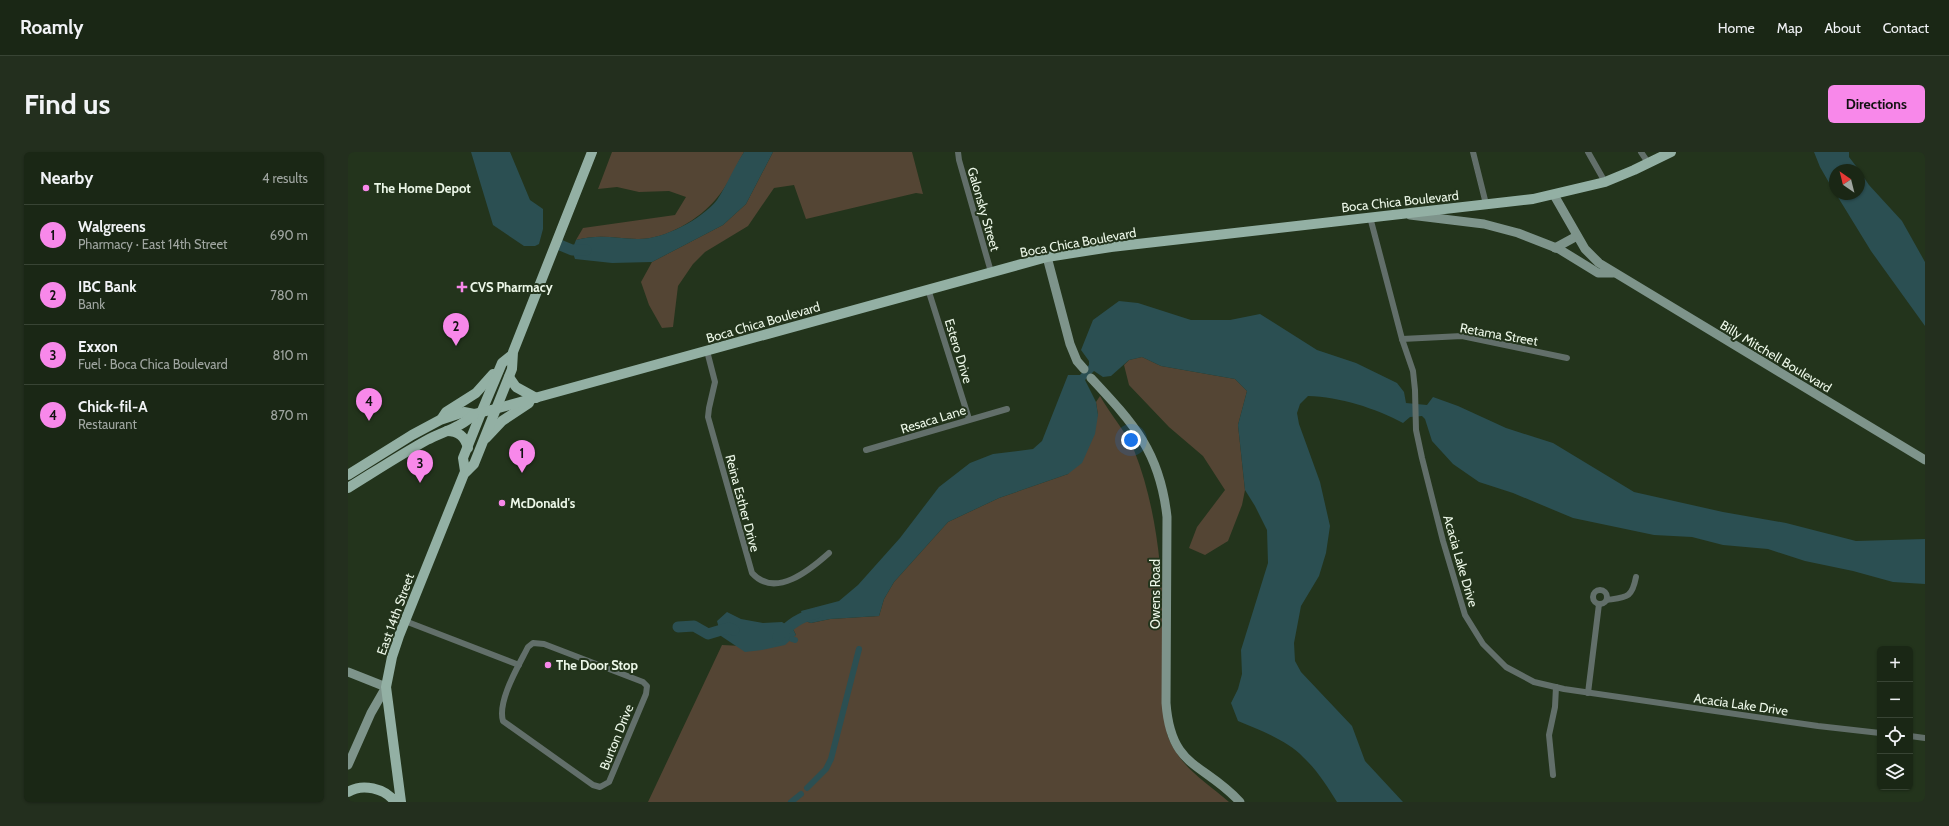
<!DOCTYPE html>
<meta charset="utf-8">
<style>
:root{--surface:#1a2715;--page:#232f1e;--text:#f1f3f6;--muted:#9fa5a0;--line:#384434;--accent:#f888ea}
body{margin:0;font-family:Cabin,sans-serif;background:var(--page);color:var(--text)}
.controls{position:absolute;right:12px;bottom:12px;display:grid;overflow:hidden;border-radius:6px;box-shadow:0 1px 3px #0004}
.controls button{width:36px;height:36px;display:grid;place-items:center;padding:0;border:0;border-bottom:1px solid var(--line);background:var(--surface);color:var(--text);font:20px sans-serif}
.compass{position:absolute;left:1481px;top:12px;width:36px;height:36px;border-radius:50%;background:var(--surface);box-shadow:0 1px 3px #0004;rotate:325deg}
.you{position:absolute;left:783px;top:288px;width:14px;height:14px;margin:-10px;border:3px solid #fff;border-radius:50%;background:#1a73e8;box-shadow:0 0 0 6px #1a73e833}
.badge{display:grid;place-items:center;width:26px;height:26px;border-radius:50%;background:var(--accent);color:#111;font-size:13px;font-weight:700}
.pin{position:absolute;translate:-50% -33px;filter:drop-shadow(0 1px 2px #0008)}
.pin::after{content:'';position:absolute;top:21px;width:14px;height:12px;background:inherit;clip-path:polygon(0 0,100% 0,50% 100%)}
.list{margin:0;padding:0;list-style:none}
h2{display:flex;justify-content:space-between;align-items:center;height:52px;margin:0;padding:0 16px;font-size:17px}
h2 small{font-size:13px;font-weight:400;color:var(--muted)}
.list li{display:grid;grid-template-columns:26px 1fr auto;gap:12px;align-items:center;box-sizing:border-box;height:60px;padding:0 16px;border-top:1px solid var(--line)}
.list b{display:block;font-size:15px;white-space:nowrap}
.list p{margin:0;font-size:13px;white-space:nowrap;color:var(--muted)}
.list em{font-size:13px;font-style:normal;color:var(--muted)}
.icon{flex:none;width:22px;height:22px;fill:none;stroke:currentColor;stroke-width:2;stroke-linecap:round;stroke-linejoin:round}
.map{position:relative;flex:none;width:1577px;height:650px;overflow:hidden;border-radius:6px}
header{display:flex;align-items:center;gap:24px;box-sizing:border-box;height:56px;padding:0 20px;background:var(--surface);border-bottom:1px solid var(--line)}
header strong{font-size:19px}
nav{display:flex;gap:22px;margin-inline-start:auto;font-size:14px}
.intro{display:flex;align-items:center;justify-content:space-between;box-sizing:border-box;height:96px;padding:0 24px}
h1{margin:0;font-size:28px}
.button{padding:10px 18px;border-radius:6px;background:var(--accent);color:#111;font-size:14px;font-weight:700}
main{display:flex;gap:24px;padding:0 24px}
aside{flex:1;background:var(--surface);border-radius:6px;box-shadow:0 1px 3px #0004}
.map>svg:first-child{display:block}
.green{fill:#544534}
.water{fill:#2b4f52}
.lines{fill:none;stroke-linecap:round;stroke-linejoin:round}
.canal{stroke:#2b4f52;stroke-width:6}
.river{stroke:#2b4f52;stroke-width:11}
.street{stroke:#626f6a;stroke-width:6}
.secondary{stroke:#7e948b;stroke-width:9}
.primary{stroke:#93b0a4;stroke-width:10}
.poi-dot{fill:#f888ea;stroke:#23341c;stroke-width:1.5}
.labels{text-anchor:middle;stroke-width:4;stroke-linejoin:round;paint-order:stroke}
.poi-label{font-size:13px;font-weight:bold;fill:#ecf7e8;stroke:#23341c;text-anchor:start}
.street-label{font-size:13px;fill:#ecf7e8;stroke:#23341c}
</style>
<header>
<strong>Roamly</strong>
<nav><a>Home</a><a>Map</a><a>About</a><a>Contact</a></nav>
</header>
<div class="intro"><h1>Find us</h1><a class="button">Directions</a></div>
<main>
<aside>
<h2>Nearby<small>4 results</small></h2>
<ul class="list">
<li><span class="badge">1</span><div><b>Walgreens</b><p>Pharmacy · East 14th Street</p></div><em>690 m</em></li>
<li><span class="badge">2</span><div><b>IBC Bank</b><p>Bank</p></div><em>780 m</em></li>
<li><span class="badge">3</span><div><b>Exxon</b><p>Fuel · Boca Chica Boulevard</p></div><em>810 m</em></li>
<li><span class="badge">4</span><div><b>Chick-fil-A</b><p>Restaurant</p></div><em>870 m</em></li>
</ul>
</aside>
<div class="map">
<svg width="1577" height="650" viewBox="0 0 1577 650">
<rect width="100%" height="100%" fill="#23341c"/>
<g class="green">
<path d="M264 0H396C387 15 380 34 368 47 351 68 316 88 289 87 267 86 250 82 228 88L235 76 327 63 338 45 321 39 291 40 269 35 250 37Z"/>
<polygon points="425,0 564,0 575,42 568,41 458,67 446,33 426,36 400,74 357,100 345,112 330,134 325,175 314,176 301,153 293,130 304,110 375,73 398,52"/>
<polygon points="794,205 813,214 887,227 899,239 890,273 897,338 894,353 880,389 857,403 841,396 849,375 877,338 855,304 821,275 781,233 776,213 781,208"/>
<path d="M752 244C761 260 779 282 786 298 821 386 815 489 819 582 831 615 856 628 881 650H300L374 493 394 494 448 483 445 477 457 469 463 471 482 467 531 464 536 447 546 430 600 370 651 346 720 322 750 263 748 250Z"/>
</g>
<g class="water">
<polygon points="123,0 162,0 182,48 195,57 195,77 191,92 187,94 176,94 145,73"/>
<path d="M396 0H425L398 52 375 73 304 110 264 111 227 107 224 98 228 88C250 82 267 86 289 87 314 88 353 68 369 48 379 33 386 15 396 0Z"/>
<polygon points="1466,0 1501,0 1501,5 1511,18 1487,18 1487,41 1472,15"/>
<polygon points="1511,18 1521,33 1554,69 1577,110 1577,174 1523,99 1488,42 1511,42"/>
<path d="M771 149 790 151 843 168H882L912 162 969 198 1008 211 1049 231 1056 240 1058 251 1079 253 1085 245 1110 254 1158 276 1205 291 1286 340 1375 360 1438 371 1508 389 1577 387V432L1545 430 1505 419 1457 409 1420 397 1375 393 1344 385 1306 383 1225 366 1165 341 1131 330 1105 312 1084 289 1077 267 1074 264 1062 265 1055 271C1027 256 992 245 960 244L952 252 949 261 951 272 972 330 982 374 978 401 971 424 953 454 946 491 947 509 953 520 1004 574 1017 609 1055 650H989C979 634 969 618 955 605 940 589 910 577 890 569L883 551 890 537 894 522 893 498 920 411 919 378 907 354 897 338 890 273 899 239 887 227 813 214 794 205 781 208 763 224 755 225 746 219 737 228 748 250 750 263 747 282 734 311 720 322 651 346 600 370 546 430 536 447 531 464 482 467 463 471 457 469 453 459 491 449 510 433 552 386 591 335 622 311 645 302 685 297 694 289 720 223H732L741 213V209L733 198 745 168Z"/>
<polygon points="379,460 393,467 415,471 434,470 445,477 448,483 437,493 414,498 397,500 373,484 369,469"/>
</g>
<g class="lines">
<g class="canal">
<polyline points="444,487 447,488"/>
<polyline points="459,636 478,617 483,607 511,497"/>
<polyline points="443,650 453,642"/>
</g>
<g class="river">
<polyline points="212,93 224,98 238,98"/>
<polyline points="330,475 346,474 360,482 380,476 386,478"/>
<path d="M430 485C442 472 452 465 469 461"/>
</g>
<g class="street">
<polyline points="610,0 611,8 643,120"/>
<polyline points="1125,0 1138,52"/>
<polyline points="1240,0 1257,30"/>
<polyline points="1293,0 1301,12"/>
<polyline points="1022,65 1054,187 1065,219 1067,238 1068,278 1074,306 1095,389 1117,463 1135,492 1158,515 1186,530 1216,537 1470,574 1532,581"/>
<polyline points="580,137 621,267"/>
<polyline points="1054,187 1114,184 1219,206"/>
<path d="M359 199 367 230 361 256 360 265 404 421C427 447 462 418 481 401"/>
<polyline points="518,298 659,257"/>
<circle cx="1252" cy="445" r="7"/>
<path d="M1259 448C1279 445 1284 446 1288 425"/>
<polyline points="57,469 171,513"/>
<path d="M185 491 196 492 295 530 299 534 298 542 261 630 252 635 245 633 155 569C149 549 171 513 180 495Z"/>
<polyline points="1240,541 1251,452"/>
<polyline points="1562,584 1577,586"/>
<polyline points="1205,623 1201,583 1207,555 1208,535"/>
</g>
<g class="secondary">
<polyline points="1206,43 1237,97 1251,111 1577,308"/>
<polyline points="1062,63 1136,72 1170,81 1211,97 1250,121 1265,121"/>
<polyline points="1207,96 1229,84"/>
<polyline points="699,105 722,192 729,209 736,217"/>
<path d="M743 226C786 272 812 300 819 365L818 551C823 617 855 610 892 650"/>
<polyline points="0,520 38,535 23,561 0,613"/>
</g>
<g class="primary">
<polyline points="161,225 168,235 188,246"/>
<polyline points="94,266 98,260 128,241 145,222"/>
<path d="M99 279C110 279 117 284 120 296"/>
<polyline points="138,286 154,269 181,251"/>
<polyline points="117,319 115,306 133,261 154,211 164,203"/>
<polyline points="0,323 64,283 92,268 116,260 126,262 147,257 699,105 763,95 1185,47 1257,30 1286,18 1323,0"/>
<path d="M0 336C26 320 52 303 79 288 94 280 114 275 126 262"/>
<path d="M0 640C14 631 37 636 47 650"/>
<polyline points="53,650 38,535 44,505 51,484 116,322 126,312 164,217 165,200 244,0"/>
</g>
</g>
<g class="poi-dot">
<circle cx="18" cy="36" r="4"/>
<path d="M112 129h4v4h4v4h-4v4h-4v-4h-4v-4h4z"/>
<circle cx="154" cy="351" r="4"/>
<circle cx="200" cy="513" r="4"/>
</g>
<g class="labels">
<g class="poi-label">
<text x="26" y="41">The Home Depot</text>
<text x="122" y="140">CVS Pharmacy</text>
<text x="162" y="356">McDonald's</text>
<text x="208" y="518">The Door Stop</text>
</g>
<g class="street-label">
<text transform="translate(1052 49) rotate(-6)" y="5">Boca Chica Boulevard</text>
<text transform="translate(636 57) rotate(74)" y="5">Galonsky Street</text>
<text transform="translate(730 90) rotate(-10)" y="5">Boca Chica Boulevard</text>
<text transform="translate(415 170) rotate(-16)" y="5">Boca Chica Boulevard</text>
<text transform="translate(1151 182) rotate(10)" y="5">Retama Street</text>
<text transform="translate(611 199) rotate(73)" y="5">Estero Drive</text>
<text transform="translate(1428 204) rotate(31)" y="5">Billy Mitchell Boulevard</text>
<text transform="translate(585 267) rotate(-17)" y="5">Resaca Lane</text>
<text transform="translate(395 351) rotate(75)" y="5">Reina Esther Drive</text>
<text transform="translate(1113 409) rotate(74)" y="5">Acacia Lake Drive</text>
<text transform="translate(807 442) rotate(-90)" y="5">Owens Road</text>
<text transform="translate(47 462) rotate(-70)" y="5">East 14th Street</text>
<text transform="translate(1393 552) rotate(8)" y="5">Acacia Lake Drive</text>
<text transform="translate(268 585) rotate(-68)" y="5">Burton Drive</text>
</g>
</g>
</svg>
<div class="controls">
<button>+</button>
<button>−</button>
<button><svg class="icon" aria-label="locate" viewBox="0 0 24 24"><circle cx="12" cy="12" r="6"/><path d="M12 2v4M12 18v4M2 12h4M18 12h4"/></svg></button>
<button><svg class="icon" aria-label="layers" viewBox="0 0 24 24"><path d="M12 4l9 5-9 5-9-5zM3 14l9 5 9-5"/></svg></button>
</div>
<svg class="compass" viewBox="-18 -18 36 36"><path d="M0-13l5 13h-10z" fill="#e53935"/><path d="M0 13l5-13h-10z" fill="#9fa5a0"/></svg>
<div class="you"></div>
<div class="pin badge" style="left:174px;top:321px">1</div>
<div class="pin badge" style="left:108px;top:194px">2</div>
<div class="pin badge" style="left:72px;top:331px">3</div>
<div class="pin badge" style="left:21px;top:269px">4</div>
</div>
</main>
